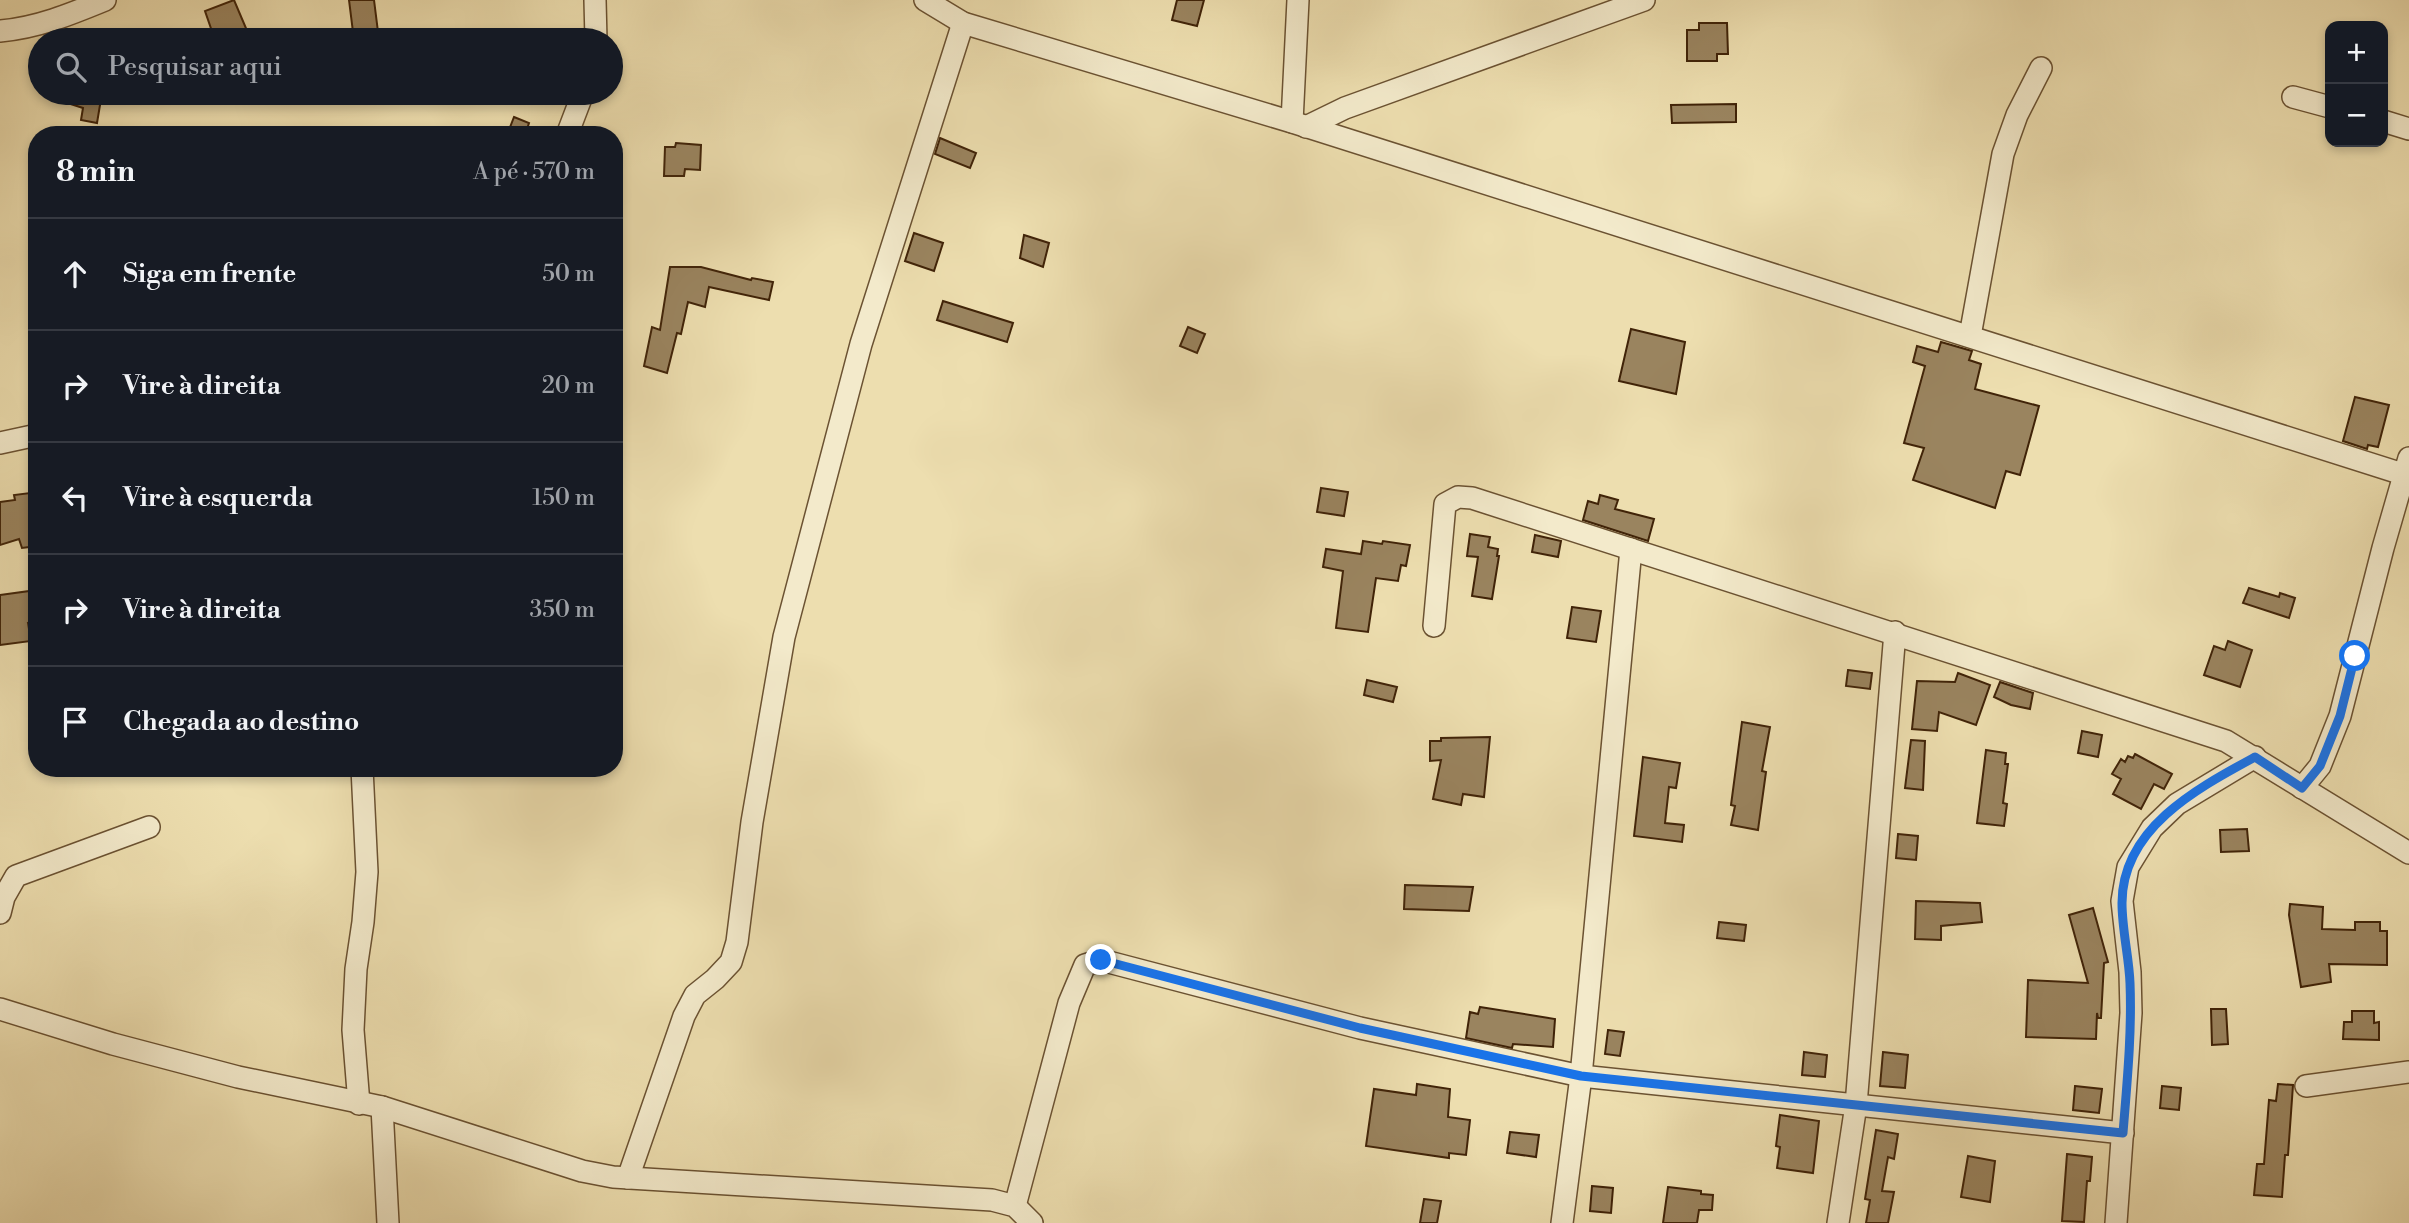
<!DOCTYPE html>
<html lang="pt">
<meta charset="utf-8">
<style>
:root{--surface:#171b24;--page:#20242c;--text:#f1f3f6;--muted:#9ea1a6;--line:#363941}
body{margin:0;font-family:"Libre Bodoni",serif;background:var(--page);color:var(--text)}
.controls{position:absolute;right:21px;top:21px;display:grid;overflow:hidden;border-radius:14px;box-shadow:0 4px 10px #0003}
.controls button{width:63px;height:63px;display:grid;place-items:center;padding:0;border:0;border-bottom:2px solid var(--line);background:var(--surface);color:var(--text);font:35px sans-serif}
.stop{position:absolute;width:21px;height:21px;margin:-16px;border:5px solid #1a73e8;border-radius:50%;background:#fff}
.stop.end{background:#1a73e8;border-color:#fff;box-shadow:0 2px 7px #0008}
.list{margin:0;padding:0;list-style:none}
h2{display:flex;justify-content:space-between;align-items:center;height:91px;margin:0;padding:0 28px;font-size:30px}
h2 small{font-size:23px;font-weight:400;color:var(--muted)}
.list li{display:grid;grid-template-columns:46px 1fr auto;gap:21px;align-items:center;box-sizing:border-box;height:112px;padding:0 28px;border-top:2px solid var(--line)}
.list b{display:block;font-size:26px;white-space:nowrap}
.list em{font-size:23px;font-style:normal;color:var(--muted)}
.icon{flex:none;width:38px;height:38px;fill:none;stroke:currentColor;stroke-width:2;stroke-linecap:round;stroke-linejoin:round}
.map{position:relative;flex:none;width:2409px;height:1223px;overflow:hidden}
.search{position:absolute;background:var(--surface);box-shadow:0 4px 10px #0003;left:28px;top:28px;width:595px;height:77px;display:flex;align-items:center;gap:18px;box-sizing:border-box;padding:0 24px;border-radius:38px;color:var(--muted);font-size:26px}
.panel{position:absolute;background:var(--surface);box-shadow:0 4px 10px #0003;left:28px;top:126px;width:595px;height:651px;border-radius:28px}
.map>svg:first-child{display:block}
.building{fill:#9a845f;stroke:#402308;stroke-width:2}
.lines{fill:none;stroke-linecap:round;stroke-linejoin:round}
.street-casing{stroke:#6b5232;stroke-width:24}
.street{stroke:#f3eacb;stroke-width:21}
.route{stroke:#1a73e8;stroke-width:9}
</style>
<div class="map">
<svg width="2409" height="1223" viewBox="0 0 2409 1223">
<rect width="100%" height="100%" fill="#eddeaf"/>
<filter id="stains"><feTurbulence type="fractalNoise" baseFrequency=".00286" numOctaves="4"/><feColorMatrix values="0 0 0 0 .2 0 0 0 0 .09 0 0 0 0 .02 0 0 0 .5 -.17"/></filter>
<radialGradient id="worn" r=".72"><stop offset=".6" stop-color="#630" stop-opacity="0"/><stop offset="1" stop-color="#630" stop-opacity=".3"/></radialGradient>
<g class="building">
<polygon points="234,0 251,40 215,40 205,11"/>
<polygon points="349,0 374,0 379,40 354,40"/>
<polygon points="1177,0 1204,0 1197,26 1172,20"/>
<polygon points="1699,23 1727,23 1728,54 1717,54 1717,61 1687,61 1687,30 1699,30"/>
<polygon points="47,93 102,93 97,123 81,120 83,108 46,96"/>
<polygon points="1736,104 1736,122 1672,123 1671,105"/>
<polygon points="514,117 529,123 525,135 507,135"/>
<polygon points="940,138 976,153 970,168 935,154"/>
<polygon points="676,143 701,145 700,170 685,169 684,176 664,176 665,147 675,147"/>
<polygon points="914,233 943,243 934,271 905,261"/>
<polygon points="1024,235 1049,243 1043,267 1020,258"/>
<polygon points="670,267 701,267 751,280 752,278 773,282 769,300 709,287 705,307 688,302 681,334 677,333 667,373 644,366 652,327 660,330"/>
<polygon points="943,301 1013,323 1007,342 937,320"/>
<polygon points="1188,327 1205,334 1197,353 1180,346"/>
<polygon points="1631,329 1685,342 1676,394 1619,381"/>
<polygon points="1941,342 1972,351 1969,360 1981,364 1975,389 2039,406 2020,475 2006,471 1995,508 1913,480 1924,448 1904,443 1925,366 1913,362 1917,346 1938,352"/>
<polygon points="2355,397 2389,405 2378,447 2368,445 2367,449 2343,441"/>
<polygon points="1321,488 1348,492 1344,516 1317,512"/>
<polygon points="30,493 37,531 37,546 22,548 19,539 0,545 0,502 15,500 14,495"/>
<polygon points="1600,495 1618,500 1615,509 1654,519 1648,541 1583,520 1588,501 1598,504"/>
<polygon points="1470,534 1490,537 1488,547 1498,549 1497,556 1499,556 1492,599 1472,596 1478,557 1467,556"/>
<polygon points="1535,535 1561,541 1558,557 1532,552"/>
<polygon points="1363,541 1382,544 1383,541 1410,545 1406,566 1401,565 1398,581 1376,578 1368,632 1336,628 1343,571 1323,567 1326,549 1361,554"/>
<polygon points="2249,588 2279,597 2280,593 2295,598 2289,618 2243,603"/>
<polygon points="37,590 37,622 28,623 31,641 0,645 0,595"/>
<polygon points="1572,607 1601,611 1596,642 1567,638"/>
<polygon points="2228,641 2252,650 2240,687 2204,675 2214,646 2225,650"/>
<polygon points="1848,670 1872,673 1870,689 1846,686"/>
<polygon points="1958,673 1990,685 1976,725 1939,712 1937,731 1912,729 1917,681 1955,682"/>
<polygon points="1367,680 1397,687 1393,702 1364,695"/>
<polygon points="2000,682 2033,693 2030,709 2011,705 1994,697"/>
<polygon points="1742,722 1770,727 1762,771 1766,772 1758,830 1731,825 1735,806 1731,805"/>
<polygon points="2082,731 2102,735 2098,757 2078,753"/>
<polygon points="1490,737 1484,797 1463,794 1461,805 1433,799 1441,760 1430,761 1430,741 1441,741 1441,738"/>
<polygon points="1911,740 1925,741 1923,790 1905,788"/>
<polygon points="1986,750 2006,753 2005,764 2008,764 2003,803 2007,804 2004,826 1977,823"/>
<polygon points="2135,754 2172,774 2164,789 2154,784 2141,809 2113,794 2121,779 2112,774 2121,759 2125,762 2128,756 2133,758"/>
<polygon points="1643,757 1680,763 1676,788 1669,787 1665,823 1684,825 1682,842 1634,836"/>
<polygon points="2247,829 2249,851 2221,852 2220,830"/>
<polygon points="1898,834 1918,836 1916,860 1896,858"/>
<polygon points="1405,885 1473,887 1469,911 1404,909"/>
<polygon points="1916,901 1980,903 1982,922 1941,926 1941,940 1915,939"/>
<polygon points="2290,904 2323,907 2322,929 2355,930 2355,922 2380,922 2380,931 2387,931 2387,965 2329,964 2331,982 2301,987 2289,915"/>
<polygon points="2093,908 2108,962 2104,963 2101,1018 2098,1018 2097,1013 2096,1039 2026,1037 2028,980 2088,983 2069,915"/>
<polygon points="1719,922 1746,925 1744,941 1717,938"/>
<polygon points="1480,1007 1555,1019 1553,1047 1513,1044 1512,1048 1466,1038 1470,1012 1478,1014"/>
<polygon points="2211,1009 2226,1009 2228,1044 2212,1045"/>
<polygon points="2352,1011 2374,1011 2374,1023 2379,1022 2379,1040 2343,1039 2344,1022 2352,1022"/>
<polygon points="1608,1030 1624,1032 1620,1056 1605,1054"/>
<polygon points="1804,1052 1827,1055 1825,1077 1802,1075"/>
<polygon points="1883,1052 1908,1055 1905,1088 1880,1086"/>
<polygon points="1417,1084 1450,1089 1448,1117 1470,1120 1466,1155 1449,1153 1449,1158 1366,1146 1374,1089 1416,1095"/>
<polygon points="2278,1084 2293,1085 2288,1155 2285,1155 2282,1197 2254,1195 2257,1164 2264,1164 2269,1100 2276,1101"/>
<polygon points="2075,1086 2102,1089 2099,1113 2073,1110"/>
<polygon points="2162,1086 2181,1088 2179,1110 2160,1108"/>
<polygon points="1780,1115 1819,1121 1813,1173 1777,1168 1780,1147 1776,1146"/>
<polygon points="1876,1130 1898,1134 1894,1159 1888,1157 1882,1191 1894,1192 1888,1223 1866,1223 1870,1200 1865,1199"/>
<polygon points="1510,1132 1539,1135 1536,1157 1507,1153"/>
<polygon points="2067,1154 2092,1157 2090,1181 2087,1181 2084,1222 2062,1221"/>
<polygon points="1968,1156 1995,1161 1990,1202 1961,1197"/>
<polygon points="1592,1186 1613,1188 1611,1213 1590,1211"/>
<polygon points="1668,1187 1701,1191 1701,1194 1713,1195 1712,1210 1699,1210 1697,1223 1663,1223"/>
<polygon points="1424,1199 1441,1201 1437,1223 1420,1223"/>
</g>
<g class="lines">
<defs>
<g id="street">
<polyline points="595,0 596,40"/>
<polyline points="925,0 963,23 1292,122 2409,476"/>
<path d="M0 31C37 28 71 14 105 0"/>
<polyline points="2293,97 2330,107"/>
<polyline points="2383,121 2409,129"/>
<polyline points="1292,122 1298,0"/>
<polyline points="1306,127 1345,108 1644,0"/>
<polyline points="567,135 583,93"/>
<polyline points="1970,336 2003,154 2017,115 2041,68"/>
<polyline points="0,443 37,435"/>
<polyline points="1434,626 1445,504 1458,497 1472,498 2226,741 2409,853"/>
<polyline points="2302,788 2320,766 2340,716 2383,548 2409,458"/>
<polyline points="0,913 4,897 16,876 149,827"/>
<polyline points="0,1009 113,1044 238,1077 382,1107 582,1171 613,1177 992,1200 1015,1206 1032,1223"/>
<polyline points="2306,1086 2409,1072"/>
<polyline points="359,1104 353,1030 356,969 363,922 367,872 362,768"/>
<polyline points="382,1107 388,1223"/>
<polyline points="628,1178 684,1016 695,995 715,979 731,962 737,942 752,822 784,637 861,344 963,23"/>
<polyline points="1015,1206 1069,1003 1085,965 1101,960 1360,1028 1581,1076 2123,1133"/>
<polyline points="1562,1223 1581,1076 1631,549"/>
<polyline points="1838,1223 1856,1105 1895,632"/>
<polyline points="2116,1223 2131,1013 2130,972 2122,901 2128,867 2152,828 2177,804 2255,757"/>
</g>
</defs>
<use href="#street" class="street-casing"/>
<use href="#street" class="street"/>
</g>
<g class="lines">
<path class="route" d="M1101 960 1360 1028 1581 1076 2123 1133C2127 1083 2132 1033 2130 983 2129 957 2122 930 2122 903 2122 828 2198 788 2255 757L2302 788 2320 766 2340 716 2355 656"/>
</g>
<rect width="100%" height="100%" filter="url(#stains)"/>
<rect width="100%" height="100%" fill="url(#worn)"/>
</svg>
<div class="controls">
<button>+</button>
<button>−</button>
</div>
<div class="stop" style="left:2355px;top:656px"></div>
<div class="stop end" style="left:1101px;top:960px"></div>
<div class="search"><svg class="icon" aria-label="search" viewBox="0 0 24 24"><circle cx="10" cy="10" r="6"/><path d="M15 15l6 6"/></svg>Pesquisar aqui</div>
<section class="panel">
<h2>8 min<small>A pé · 570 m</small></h2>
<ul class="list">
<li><svg class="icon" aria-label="ahead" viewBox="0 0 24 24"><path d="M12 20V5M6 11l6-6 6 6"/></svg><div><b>Siga em frente</b></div><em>50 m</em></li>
<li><svg class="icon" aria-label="right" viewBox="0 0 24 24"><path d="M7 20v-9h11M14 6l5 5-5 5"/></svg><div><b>Vire à direita</b></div><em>20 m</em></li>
<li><svg class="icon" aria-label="left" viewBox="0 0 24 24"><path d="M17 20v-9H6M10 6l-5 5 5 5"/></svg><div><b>Vire à esquerda</b></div><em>150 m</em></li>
<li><svg class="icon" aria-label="right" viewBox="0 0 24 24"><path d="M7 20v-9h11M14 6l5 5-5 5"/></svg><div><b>Vire à direita</b></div><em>350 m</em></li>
<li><svg class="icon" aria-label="arrive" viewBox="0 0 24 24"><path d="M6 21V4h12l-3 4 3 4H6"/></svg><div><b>Chegada ao destino</b></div></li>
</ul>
</section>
</div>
